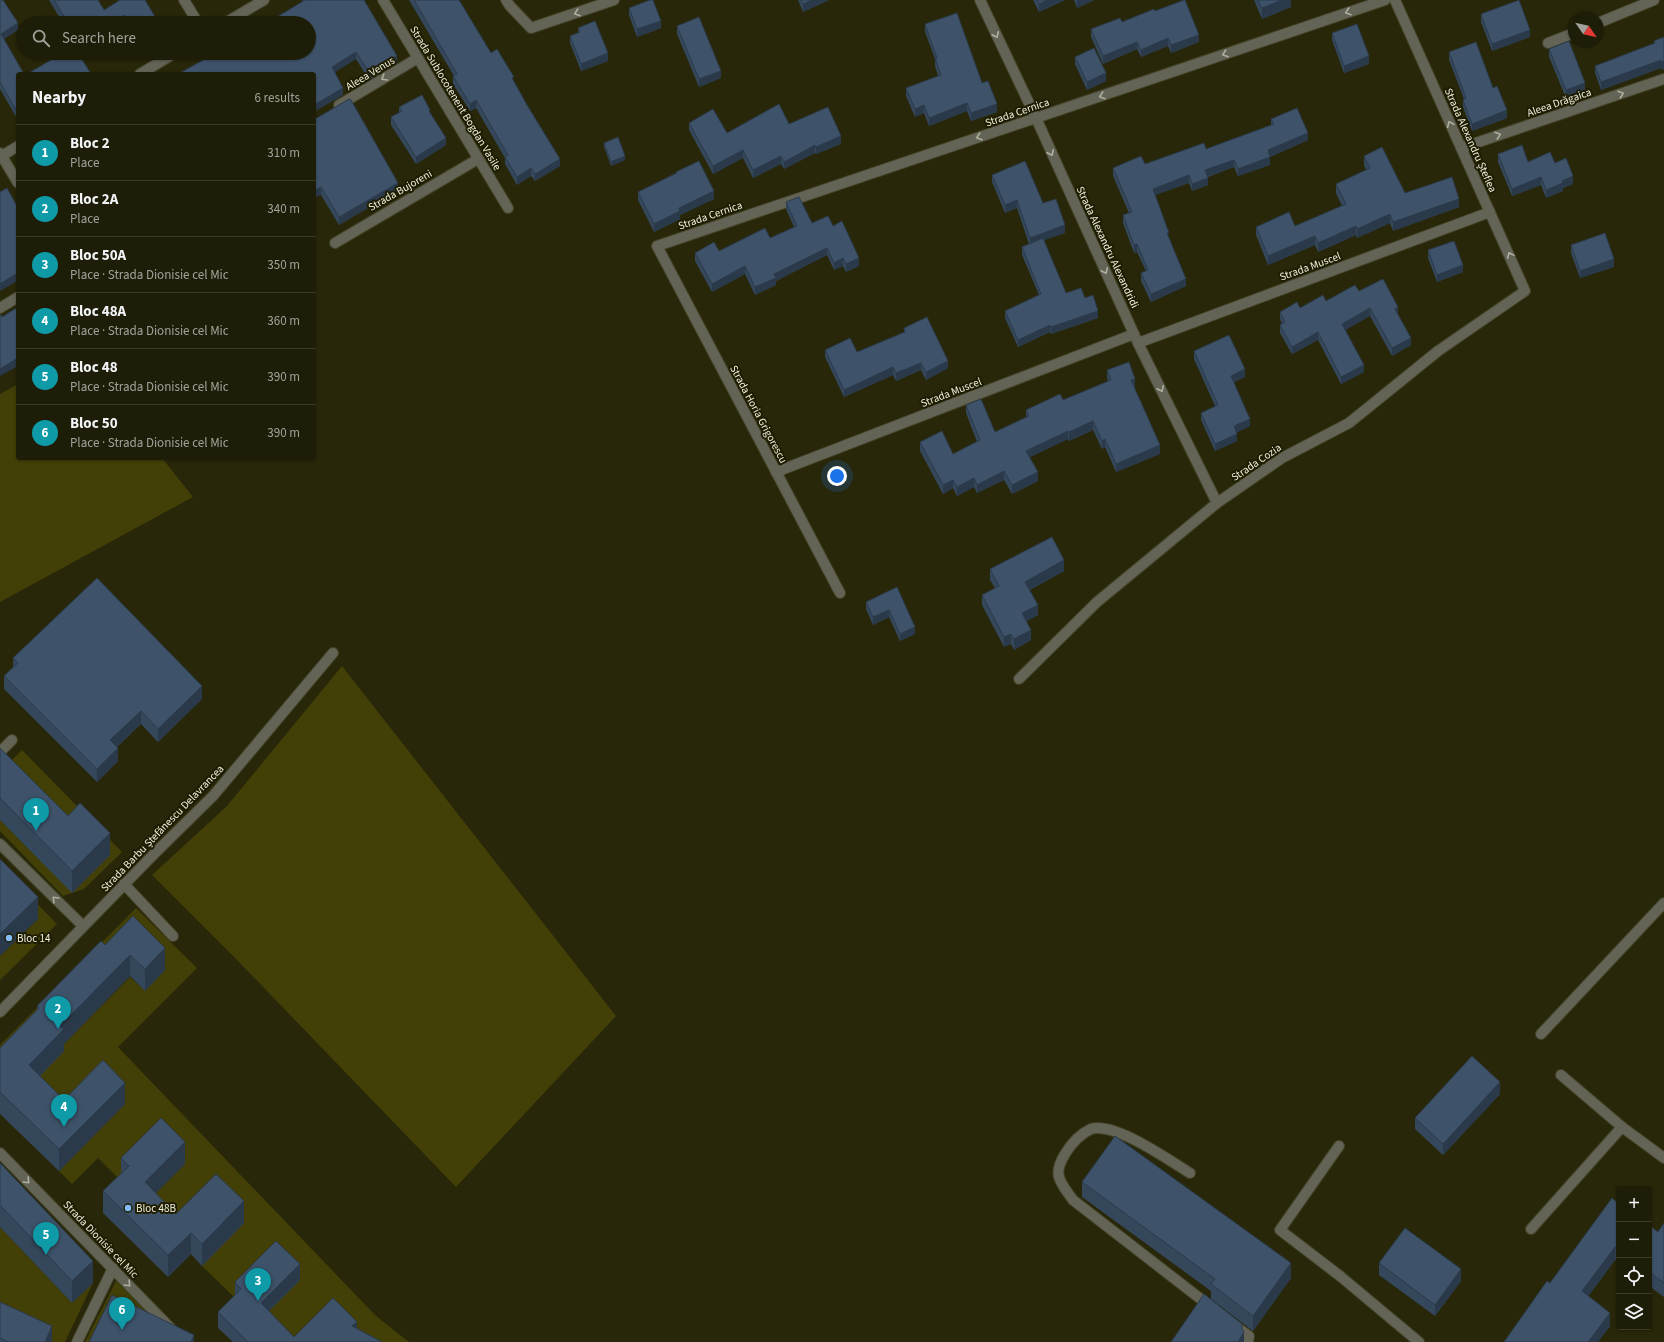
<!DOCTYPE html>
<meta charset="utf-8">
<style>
:root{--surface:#1e1d07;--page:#262611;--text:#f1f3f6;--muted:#a1a29b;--line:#3c3b28;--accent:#b45309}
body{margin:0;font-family:"Source Sans 3",sans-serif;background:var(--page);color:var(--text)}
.controls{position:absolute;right:12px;bottom:12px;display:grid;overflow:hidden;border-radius:4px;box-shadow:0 1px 3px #0004}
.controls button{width:36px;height:36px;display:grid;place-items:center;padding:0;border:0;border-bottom:1px solid var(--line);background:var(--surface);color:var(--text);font:20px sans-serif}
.compass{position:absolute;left:1568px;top:12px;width:36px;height:36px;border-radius:50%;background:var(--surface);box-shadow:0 1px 3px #0004;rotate:124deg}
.you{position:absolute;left:837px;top:476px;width:14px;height:14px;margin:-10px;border:3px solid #fff;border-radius:50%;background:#1a73e8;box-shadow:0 0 0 6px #1a73e833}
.badge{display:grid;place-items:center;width:26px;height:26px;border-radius:50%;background:var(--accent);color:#fff;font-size:13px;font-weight:700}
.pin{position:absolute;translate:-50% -33px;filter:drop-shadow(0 1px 2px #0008)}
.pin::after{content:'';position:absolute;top:21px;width:14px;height:12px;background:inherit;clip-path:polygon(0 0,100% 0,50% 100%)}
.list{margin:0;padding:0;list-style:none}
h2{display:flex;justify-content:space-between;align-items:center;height:52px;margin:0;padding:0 16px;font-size:17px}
h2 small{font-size:13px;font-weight:400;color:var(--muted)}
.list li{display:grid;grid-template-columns:26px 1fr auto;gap:12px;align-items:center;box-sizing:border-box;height:56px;padding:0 16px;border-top:1px solid var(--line)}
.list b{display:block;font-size:15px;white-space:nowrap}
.list p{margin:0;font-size:13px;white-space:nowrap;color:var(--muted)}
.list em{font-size:13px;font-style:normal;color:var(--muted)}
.icon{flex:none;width:22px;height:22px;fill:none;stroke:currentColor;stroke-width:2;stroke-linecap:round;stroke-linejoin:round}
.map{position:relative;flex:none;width:1664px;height:1342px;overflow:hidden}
.search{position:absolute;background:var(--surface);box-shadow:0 1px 3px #0004;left:16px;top:16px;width:300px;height:44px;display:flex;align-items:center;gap:10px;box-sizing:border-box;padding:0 14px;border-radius:22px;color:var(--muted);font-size:15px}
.panel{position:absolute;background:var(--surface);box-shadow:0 1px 3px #0004;left:16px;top:72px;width:300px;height:388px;border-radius:4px}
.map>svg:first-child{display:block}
.green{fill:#423f07}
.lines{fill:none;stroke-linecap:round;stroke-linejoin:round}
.lane-casing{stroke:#444327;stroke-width:12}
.street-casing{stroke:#444327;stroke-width:12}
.lane{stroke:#636356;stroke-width:10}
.street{stroke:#636356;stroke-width:10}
.wall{fill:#35475b}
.shaded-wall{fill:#2b3a4a}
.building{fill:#3e536a;stroke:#2b3a4a}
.oneway{stroke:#b0b0a1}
.poi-dot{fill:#82bcfa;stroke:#1f1d01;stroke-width:1.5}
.labels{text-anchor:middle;stroke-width:4;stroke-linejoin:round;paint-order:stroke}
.street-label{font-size:11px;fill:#efefde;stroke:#1f1d01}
.poi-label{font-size:11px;fill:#efefde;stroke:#1f1d01;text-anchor:start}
</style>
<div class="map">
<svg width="1664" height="1342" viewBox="0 0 1664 1342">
<rect width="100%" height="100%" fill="#282709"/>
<g class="green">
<polygon points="18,384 18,458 162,458 193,497 0,602 0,394"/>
<polygon points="342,666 616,1016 456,1187 238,961 152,875 227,806"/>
<polygon points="22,750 122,852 84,889 63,896 0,831 0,820 72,892 1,771"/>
<polygon points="9,875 57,924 0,980 0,956 38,919"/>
<polygon points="136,908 197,968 118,1047 376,1316 409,1342 284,1342 235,1298 202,1266 176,1236 98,1158 72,1184 59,1171 64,1122 17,1098 64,1051 60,1048 130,977 145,991 133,938 0,1070 0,1045"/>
<polygon points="0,1227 71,1302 93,1283 65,1342 39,1342 0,1324"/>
<polygon points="116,1281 179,1342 85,1342"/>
</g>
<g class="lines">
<defs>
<g id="lane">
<polyline points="0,752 12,740"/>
<polyline points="124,884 173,936"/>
<polyline points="1541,1034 1664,903"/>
<polyline points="1561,1075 1622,1127 1664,1158"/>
<polyline points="1339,1146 1280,1230 1340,1276"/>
<path d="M1190 1173C1170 1161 1114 1121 1091 1129 1080 1134 1071 1144 1065 1154 1052 1175 1060 1182 1073 1200L1211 1307"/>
<polyline points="1531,1229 1622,1127"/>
<polyline points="1234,1325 1249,1336 1248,1342"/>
<polyline points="77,1342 113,1268"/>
</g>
<g id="street">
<polyline points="184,0 198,23"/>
<polyline points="383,0 508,208"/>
<polyline points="506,0 510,6 531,28 614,0"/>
<polyline points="980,0 1036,118 1138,343 1217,503"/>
<polyline points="225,23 264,0"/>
<polyline points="1598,23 1654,0"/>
<polyline points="1548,43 1574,33"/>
<polyline points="140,74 175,53"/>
<polyline points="339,105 418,58"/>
<polyline points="1461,148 1664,79"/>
<polyline points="0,153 18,183"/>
<polyline points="0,157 18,146"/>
<polyline points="335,243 478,159"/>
<polyline points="0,308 18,297"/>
<polyline points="1138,343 1490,212"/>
<polyline points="776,472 1134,334"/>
<polyline points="840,593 657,246 1385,0"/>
<polyline points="1019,679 1097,602 1217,503 1282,458 1349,423 1438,351 1525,291 1395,0"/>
<polyline points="0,844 83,926"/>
<polyline points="0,1012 154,854 213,796 333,653"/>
<polyline points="0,1153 184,1342"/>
<polyline points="1340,1276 1419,1342"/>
</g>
</defs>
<use href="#lane" class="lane-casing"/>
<use href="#street" class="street-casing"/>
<use href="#lane" class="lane"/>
<use href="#street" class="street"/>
</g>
<g class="wall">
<polygon points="0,0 18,30 4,39 18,74 18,120 0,89"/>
<polygon points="49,0 98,0 104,10 157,23 63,23"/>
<polygon points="302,0 364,0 397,63 369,80 356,59 335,72 343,95 309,53 303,2"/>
<polygon points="409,0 459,0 491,53 514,82 560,166 535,181 531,176 517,185 505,164 505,158 476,108 470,111 453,84 453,76 454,76"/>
<polygon points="798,0 829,0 803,12"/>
<polygon points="1033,0 1065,0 1039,12"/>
<polygon points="1074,0 1094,0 1077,8"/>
<polygon points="1254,0 1291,0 1291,7 1262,19"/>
<polygon points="629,8 661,28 637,37 629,15"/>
<polygon points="1155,11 1199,42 1171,53 1168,46 1141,57 1137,49 1103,64 1091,37 1091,29 1122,22"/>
<polygon points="1481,14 1530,37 1492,51 1481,22"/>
<polygon points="925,24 982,83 997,112 971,121 967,111 929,126 924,113 915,117 906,96 906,88 938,76 935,66 935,59 925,32"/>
<polygon points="677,26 721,78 699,87 677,34"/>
<polygon points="578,28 608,61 581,71 570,43 570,36 578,33"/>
<polygon points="1332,33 1369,64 1344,73 1332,40"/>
<polygon points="1664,37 1661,70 1661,68 1601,90 1595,73 1595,66 1654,44 1654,41"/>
<polygon points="1549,49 1585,90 1566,98 1549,57"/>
<polygon points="1449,52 1493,88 1507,118 1472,131 1463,107 1463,100 1464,99 1449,60"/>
<polygon points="1075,57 1106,81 1087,90 1075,64"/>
<polygon points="399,107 430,112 446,145 416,164 391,125 391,117 399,113"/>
<polygon points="314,118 398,190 339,225 321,195"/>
<polygon points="1271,119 1308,140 1270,157 1270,165 1238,176 1234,167 1208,177 1208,185 1192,191 1189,183 1155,195 1169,238 1186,286 1151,302 1141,281 1141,273 1146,271 1137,252 1134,253 1123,223 1123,215 1129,213 1113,176 1113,168 1145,164 1206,149 1271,125"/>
<polygon points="689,123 727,133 789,124 841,144 816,154 815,153 784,169 781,164 753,178 743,158 713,174 689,130"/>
<polygon points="604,143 625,160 611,166 604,147"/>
<polygon points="1498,154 1528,162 1555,163 1573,184 1563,188 1563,191 1546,198 1541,185 1512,196 1498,162"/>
<polygon points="1364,156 1405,193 1459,207 1393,231 1390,223 1357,238 1356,235 1318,252 1315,245 1268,265 1256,235 1256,227 1295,226 1342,206 1336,193 1336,184 1366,170 1364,165"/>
<polygon points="676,172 714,199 680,215 680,219 654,232 638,200 638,192 676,173"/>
<polygon points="992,175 1043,203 1065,233 1044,240 1066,293 1085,298 1098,318 1051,334 1050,332 1018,347 1005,318 1005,311 1039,295 1022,255 1022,247 1029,244 1017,208 1005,213 992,182"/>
<polygon points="786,202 812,223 833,226 859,266 846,272 843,266 834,270 827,255 776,281 776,285 755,295 745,274 712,292 695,261 695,253 719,251 770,238 794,227 786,209"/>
<polygon points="1571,245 1614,267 1580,278 1571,253"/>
<polygon points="1428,250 1463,272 1437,282 1428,258"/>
<polygon points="1359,291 1398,314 1411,345 1392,356 1370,316 1345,330 1364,372 1341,384 1318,340 1292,354 1280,333 1280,325 1282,324 1280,319 1280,312 1300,308 1326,301"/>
<polygon points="904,328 948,368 926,380 921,370 896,381 893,375 844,397 825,357 825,350 857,352 904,332"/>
<polygon points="1194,351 1245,377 1233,382 1250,426 1237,432 1237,441 1215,451 1201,420 1201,413 1215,406 1194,359"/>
<polygon points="1107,370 1135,387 1134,388 1160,454 1116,472 1105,447 1102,449 1093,430 1069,441 1068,439 1030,457 1038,481 1012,494 1004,480 977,493 974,487 957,496 953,488 943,494 920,451 920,442 953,454 977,442 966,413 966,405 995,432 1026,417 1026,410 1063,400 1108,381 1107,378"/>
<polygon points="990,569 1064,571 1030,590 1038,615 1026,621 1031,640 1014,650 1011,644 1004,647 982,605 982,595 995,588 990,580"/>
<polygon points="897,587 915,634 900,641 889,617 873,625 866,609 866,602"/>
<polygon points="13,658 202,699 158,742 141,724 117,747 118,761 97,782 4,689 4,676 13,667"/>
<polygon points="0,748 68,816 110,855 72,893 0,820"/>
<polygon points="105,945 165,970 145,991 130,976 64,1044 64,1051 40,1076 64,1100 125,1104 59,1171 0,1114 0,1048 37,1011 37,1006"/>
<polygon points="1500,1094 1443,1155 1415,1129 1415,1118"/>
<polygon points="121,1158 185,1164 155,1193 176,1214 244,1223 202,1266 191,1254 168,1277 103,1213 103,1191 121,1174"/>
<polygon points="0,1163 93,1283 72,1303 0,1227"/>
<polygon points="1082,1182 1291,1278 1253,1331 1211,1299 1211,1291 1082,1197"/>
<polygon points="1619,1204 1619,1263 1615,1260 1588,1296 1610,1326 1598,1342 1504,1342 1550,1283"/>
<polygon points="1664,1223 1664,1297 1649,1286 1649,1225 1658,1232"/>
<polygon points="1379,1263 1461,1281 1435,1316 1379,1275"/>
<polygon points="300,1280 269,1311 294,1337 357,1328 382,1342 233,1342 218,1328 218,1312 235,1296 235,1282"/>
<polygon points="0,1302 52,1342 0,1342"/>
</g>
<g class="shaded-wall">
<polygon points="812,0 829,0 803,12 803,4"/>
<polygon points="1048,0 1065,0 1039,12 1039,4"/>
<polygon points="1077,0 1094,0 1077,8"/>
<polygon points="1282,0 1291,0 1291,7 1262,19 1262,8"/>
<polygon points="124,15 124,23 111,23"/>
<polygon points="157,20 157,23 153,23"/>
<polygon points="661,21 661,28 637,37 637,29"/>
<polygon points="18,23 18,30 1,41 1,34"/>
<polygon points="1530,30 1530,37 1492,51 1492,44"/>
<polygon points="1199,35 1199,42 1171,53 1171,45"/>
<polygon points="1168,38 1168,46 1141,57 1141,50"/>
<polygon points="1137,42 1137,49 1103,64 1103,56"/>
<polygon points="356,52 356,59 332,74 332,67"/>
<polygon points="608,53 608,61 581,71 581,64"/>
<polygon points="397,56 397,63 369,80 369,72"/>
<polygon points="1369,56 1369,64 1344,73 1344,66"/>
<polygon points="1661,60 1661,68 1601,90 1601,82"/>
<polygon points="1664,61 1664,69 1661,70 1661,62"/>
<polygon points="721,71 721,78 699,87 699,79"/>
<polygon points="1106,73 1106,81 1087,90 1087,82"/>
<polygon points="1585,83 1585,90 1566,98 1566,90"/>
<polygon points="343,88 343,95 314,112 314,105"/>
<polygon points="476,100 476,108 470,111 470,104"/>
<polygon points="967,103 967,111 929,126 929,118"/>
<polygon points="997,104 997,112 971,121 971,113"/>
<polygon points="924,105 924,113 915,117 915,109"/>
<polygon points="1507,110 1507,118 1472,131 1472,124"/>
<polygon points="1308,133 1308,140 1268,158 1270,157 1270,165 1238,176 1238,169 1268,150"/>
<polygon points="841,136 841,144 816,154 816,147"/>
<polygon points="446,138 446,145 416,164 416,157"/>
<polygon points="815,145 815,153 784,169 784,162"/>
<polygon points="743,150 743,158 713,174 713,166"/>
<polygon points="625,156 625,160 611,166 611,162"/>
<polygon points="781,156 781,164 753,178 753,170"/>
<polygon points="560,159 560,166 535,181 535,174"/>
<polygon points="1234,160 1234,167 1205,177 1205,170"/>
<polygon points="531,168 531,176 517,185 517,177"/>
<polygon points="1189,175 1189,183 1153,196 1153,189"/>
<polygon points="1573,176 1573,184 1563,188 1563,191 1546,198 1546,190 1562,181"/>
<polygon points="1541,177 1541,185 1512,196 1512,189"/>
<polygon points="1208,178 1208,185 1192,191 1192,184"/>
<polygon points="398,183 398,190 339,225 339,217"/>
<polygon points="321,187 321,195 314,198 314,191"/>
<polygon points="714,191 714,199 680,215 680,219 654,232 654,224 679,208"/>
<polygon points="1459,199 1459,207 1393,231 1393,222"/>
<polygon points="1017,200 1017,208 1005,213 1005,205"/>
<polygon points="1390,214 1390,223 1357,238 1357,229"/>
<polygon points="1065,225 1065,233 1030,245 1030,238"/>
<polygon points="1356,226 1356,235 1318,252 1318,243"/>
<polygon points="1315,236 1315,245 1268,265 1268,256"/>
<polygon points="1137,244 1137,252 1134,253 1134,245"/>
<polygon points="827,248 827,255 776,281 776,285 755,295 755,287 774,274"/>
<polygon points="843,258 843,266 834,270 834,263"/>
<polygon points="859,258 859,266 846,272 846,264"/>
<polygon points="1614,259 1614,267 1580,278 1580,271"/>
<polygon points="1463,265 1463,272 1437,282 1437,275"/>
<polygon points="745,266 745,274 712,292 712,284"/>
<polygon points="18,273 18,281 0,291 0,284"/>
<polygon points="1186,279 1186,286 1151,302 1151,294"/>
<polygon points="1398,307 1398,315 1395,309"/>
<polygon points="1370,308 1370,316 1342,332 1342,324"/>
<polygon points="1098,311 1098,318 1051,334 1051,327"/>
<polygon points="1050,325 1050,332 1018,347 1018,340"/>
<polygon points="1318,332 1318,340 1292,354 1292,347"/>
<polygon points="1411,338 1411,345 1392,356 1392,348"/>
<polygon points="18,358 18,366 0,376 0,369"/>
<polygon points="948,361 948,368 926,380 926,372"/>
<polygon points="921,363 921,370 896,381 896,373"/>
<polygon points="1364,365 1364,372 1341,384 1341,377"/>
<polygon points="893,367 893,375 844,397 844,390"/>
<polygon points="1245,369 1245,377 1231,384 1231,376"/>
<polygon points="1135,379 1135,387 1131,389 1131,380"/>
<polygon points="1250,419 1250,426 1234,434 1234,426"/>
<polygon points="1093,421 1093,430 1069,441 1069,432"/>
<polygon points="1068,431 1068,439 1026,459 1026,451"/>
<polygon points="1237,434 1237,441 1215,451 1215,444"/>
<polygon points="1105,439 1105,447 1102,449 1102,441"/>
<polygon points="1160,445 1160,454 1116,472 1116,464"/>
<polygon points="1004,471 1004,480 977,493 977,485"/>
<polygon points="1038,472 1038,481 1012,494 1012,485"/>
<polygon points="974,478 974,487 957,496 957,487"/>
<polygon points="953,480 953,488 943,494 943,485"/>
<polygon points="1064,560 1064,571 1025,592 1025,582"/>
<polygon points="1038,605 1038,615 1022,624 1022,613"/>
<polygon points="889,610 889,617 873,625 873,617"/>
<polygon points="915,627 915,634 900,641 900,634"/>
<polygon points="1031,630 1031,640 1014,650 1014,639"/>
<polygon points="1011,634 1011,644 1004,647 1004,637"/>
<polygon points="202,686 202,699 158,742 158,729"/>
<polygon points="141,711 141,724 110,753 110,740"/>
<polygon points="118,748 118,761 97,782 97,769"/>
<polygon points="110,833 110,855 72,893 72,871"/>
<polygon points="38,897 38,919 0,956 0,934"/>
<polygon points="165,948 165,970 145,991 145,969"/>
<polygon points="130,955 130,976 64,1044 64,1051 29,1087 29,1065 60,1026"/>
<polygon points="1500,1082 1500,1094 1443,1155 1443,1144"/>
<polygon points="125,1083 125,1104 59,1171 59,1149"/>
<polygon points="185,1142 185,1164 145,1204 145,1182"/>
<polygon points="244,1201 244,1223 202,1266 202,1244"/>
<polygon points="191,1233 191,1254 168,1277 168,1255"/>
<polygon points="1615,1247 1615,1260 1582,1305 1582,1291"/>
<polygon points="93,1261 93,1283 72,1303 72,1281"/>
<polygon points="1291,1263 1291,1278 1253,1331 1253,1316"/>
<polygon points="300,1264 300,1280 261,1319 261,1303"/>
<polygon points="1461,1269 1461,1281 1435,1316 1435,1305"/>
<polygon points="1610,1313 1610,1326 1598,1342 1588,1342"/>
<polygon points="357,1322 357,1337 352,1326"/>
<polygon points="52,1326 52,1342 45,1342"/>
<polygon points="1244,1332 1244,1342 1238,1342 1242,1336"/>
<polygon points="194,1335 194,1342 191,1342"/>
</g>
<g class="building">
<polygon points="0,0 3,0 18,23 1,34 24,74 18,74 18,113 0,82"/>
<polygon points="54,0 98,0 104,10 120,0 145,0 157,20 153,23 129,23 124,15 111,23 68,23"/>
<polygon points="305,0 364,0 397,56 369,72 356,52 332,67 343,88 314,105 314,74 178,74 216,53 309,53 309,23 267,23"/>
<polygon points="414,0 459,0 491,53 497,49 514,77 512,78 527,105 560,159 535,174 531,168 517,177 505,157 508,155 476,100 470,104 453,76 457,74"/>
<polygon points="650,0 653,0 661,21 637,29 629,8"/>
<polygon points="801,0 812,0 803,4"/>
<polygon points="1037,0 1048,0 1039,4"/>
<polygon points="1184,0 1185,0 1199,35 1171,45 1168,38 1141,50 1137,42 1103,56 1091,29 1120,18 1122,22 1154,9 1155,11"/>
<polygon points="1258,0 1282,0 1262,8"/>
<polygon points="1519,0 1530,30 1492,44 1481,14"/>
<polygon points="957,13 982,83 988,81 997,104 971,113 967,103 929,118 924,105 915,109 906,88 941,75 935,58 937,58 925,24"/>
<polygon points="699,17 721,71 699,79 677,26"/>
<polygon points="595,21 608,53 581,64 570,36 580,32 578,28"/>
<polygon points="1357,24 1369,56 1344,66 1332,33"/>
<polygon points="1664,37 1664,61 1661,62 1661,60 1601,82 1595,66 1655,43 1654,41"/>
<polygon points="1569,41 1585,83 1566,90 1549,49"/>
<polygon points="1476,42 1493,88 1497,86 1507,110 1472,124 1463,100 1466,98 1449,52"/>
<polygon points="1094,48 1106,73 1087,82 1075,57"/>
<polygon points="63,53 78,53 91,74 27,74"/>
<polygon points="422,95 430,110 429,111 446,138 416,157 391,117 402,111 399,107"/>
<polygon points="349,99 351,100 398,183 339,217 321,187 314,191 314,118 317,118"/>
<polygon points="779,104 789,124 828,107 841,136 816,147 815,145 784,162 781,156 753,170 743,150 713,166 689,123 713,109 727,133"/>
<polygon points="1297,108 1308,133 1268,150 1270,157 1238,169 1234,160 1205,170 1208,178 1192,184 1189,175 1153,189 1169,233 1167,233 1186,279 1151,294 1141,273 1148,270 1137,244 1134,245 1123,215 1132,212 1113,168 1141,156 1145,164 1204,143 1206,149 1274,124 1271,119"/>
<polygon points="618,137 625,156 611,162 604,143"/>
<polygon points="1522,145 1528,162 1550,152 1555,163 1566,158 1573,176 1562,181 1563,183 1546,190 1541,177 1512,189 1498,154"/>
<polygon points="1382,147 1405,193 1452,177 1459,199 1393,222 1390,214 1357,229 1356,226 1318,243 1315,236 1268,256 1256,227 1289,212 1295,226 1346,204 1336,184 1370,168 1364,156"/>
<polygon points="699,161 714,191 679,208 680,211 654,224 638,192 677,173 676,172"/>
<polygon points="1025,161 1043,203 1056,199 1065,225 1030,238 1017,200 1005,205 992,175"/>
<polygon points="7,188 18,208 18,273 0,284 0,192"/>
<polygon points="799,197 812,223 828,216 833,226 842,221 859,258 846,264 843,258 834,263 827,248 774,274 776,278 755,287 745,266 712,284 695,253 714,242 719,251 765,228 770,238 797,226 786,202"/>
<polygon points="1605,233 1614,259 1580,271 1571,245"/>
<polygon points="1043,238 1066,293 1081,288 1085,298 1093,295 1098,311 1051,327 1050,325 1018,340 1005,311 1041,294 1022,247"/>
<polygon points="1454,241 1463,265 1437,275 1428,250"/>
<polygon points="1383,279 1398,307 1395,309 1411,338 1392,348 1370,308 1342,324 1364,365 1341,377 1318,332 1292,347 1280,325 1285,322 1280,312 1297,302 1300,308 1323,295 1326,301 1355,285 1359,291"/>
<polygon points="18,307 18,358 0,369 0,314 2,317"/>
<polygon points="927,317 948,361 926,372 921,363 896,373 893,367 844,390 825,350 850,338 857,352 905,332 904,328"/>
<polygon points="1229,335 1245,369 1231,376 1250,419 1234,426 1237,434 1215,444 1201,413 1218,405 1194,351"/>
<polygon points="1129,362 1135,379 1131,380 1160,445 1116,464 1105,439 1102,441 1093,421 1069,432 1068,431 1026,451 1038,472 1012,485 1004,471 977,485 974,478 957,487 953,480 943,485 920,442 942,431 953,454 980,440 966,405 981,399 995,432 1029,416 1026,410 1060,394 1063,400 1111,380 1107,370"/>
<polygon points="1052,537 1064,560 1025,582 1038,605 1022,613 1031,630 1014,639 1011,634 1004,637 982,595 999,586 990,569"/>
<polygon points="97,578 202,686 158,729 141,711 110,740 118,748 97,769 4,676 18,663 13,658"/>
<polygon points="897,587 915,627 900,634 889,610 873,617 866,602"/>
<polygon points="0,748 68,816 80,803 110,833 72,871 0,798"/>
<polygon points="0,859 38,897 0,934"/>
<polygon points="133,916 165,948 145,969 130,955 60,1026 64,1029 29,1065 64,1100 103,1060 125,1083 59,1149 0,1092 0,1048 39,1008 37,1006 101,941 105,945"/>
<polygon points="1472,1056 1500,1082 1443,1144 1415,1118"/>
<polygon points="161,1118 185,1142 145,1182 176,1214 216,1174 244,1201 202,1244 191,1233 168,1255 103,1191 129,1166 121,1158"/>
<polygon points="1115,1136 1291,1263 1253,1316 1211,1284 1215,1279 1082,1182"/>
<polygon points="0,1163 93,1261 72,1281 0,1205"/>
<polygon points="1612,1198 1619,1204 1619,1250 1615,1247 1582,1291 1610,1313 1588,1342 1504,1342 1547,1281 1550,1283"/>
<polygon points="1664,1223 1664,1283 1649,1272 1649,1225 1658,1232"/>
<polygon points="1405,1228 1461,1269 1435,1305 1379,1263"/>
<polygon points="276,1241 300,1264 261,1303 294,1337 333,1298 357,1322 352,1326 382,1342 248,1342 218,1312 241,1289 235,1282"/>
<polygon points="1204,1294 1242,1324 1242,1329 1244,1332 1238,1342 1171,1342"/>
<polygon points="112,1295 194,1335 191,1342 89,1342"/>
<polygon points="0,1302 52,1326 45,1342 8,1342 0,1338"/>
</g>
<defs><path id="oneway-chevron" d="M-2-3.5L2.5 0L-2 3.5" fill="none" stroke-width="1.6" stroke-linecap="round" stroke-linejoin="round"/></defs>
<g class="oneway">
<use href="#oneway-chevron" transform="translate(1348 12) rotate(161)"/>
<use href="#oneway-chevron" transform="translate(577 13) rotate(161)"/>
<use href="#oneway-chevron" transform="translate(996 35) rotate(65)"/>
<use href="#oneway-chevron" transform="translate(1225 54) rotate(161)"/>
<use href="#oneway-chevron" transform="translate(384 78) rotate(149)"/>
<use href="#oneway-chevron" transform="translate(1621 94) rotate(-19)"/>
<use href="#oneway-chevron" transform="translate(1102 96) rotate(161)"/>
<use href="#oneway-chevron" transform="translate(1450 124) rotate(-114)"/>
<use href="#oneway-chevron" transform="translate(1498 135) rotate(-19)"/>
<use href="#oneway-chevron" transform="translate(979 137) rotate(161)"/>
<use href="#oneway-chevron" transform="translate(1051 153) rotate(65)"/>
<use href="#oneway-chevron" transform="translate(1510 255) rotate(-114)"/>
<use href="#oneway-chevron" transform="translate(1105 271) rotate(65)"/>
<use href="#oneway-chevron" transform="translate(1161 389) rotate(64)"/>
<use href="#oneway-chevron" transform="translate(55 899) rotate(-135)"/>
<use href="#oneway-chevron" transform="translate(27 1181) rotate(46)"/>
<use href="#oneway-chevron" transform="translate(128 1284) rotate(46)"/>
</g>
<g class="poi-dot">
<circle cx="9" cy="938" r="4"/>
<circle cx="128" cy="1208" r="4"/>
</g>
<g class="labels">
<g class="street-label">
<text transform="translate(370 73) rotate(-31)" y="4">Aleea Venus</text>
<text transform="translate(456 98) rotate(59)" y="4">Strada Sublocotenent Bogdan Vasile</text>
<text transform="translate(1559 102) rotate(-19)" y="4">Aleea Drăgaica</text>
<text transform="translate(1017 112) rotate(-19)" y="4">Strada Cernica</text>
<text transform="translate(1471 140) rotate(66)" y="4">Strada Alexandru Șteflea</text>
<text transform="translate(400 190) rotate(-30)" y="4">Strada Bujoreni</text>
<text transform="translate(710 215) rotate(-19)" y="4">Strada Cernica</text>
<text transform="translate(1108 247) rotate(65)" y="4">Strada Alexandru Alexandridi</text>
<text transform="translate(1310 266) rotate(-20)" y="4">Strada Muscel</text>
<text transform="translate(951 392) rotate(-21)" y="4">Strada Muscel</text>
<text transform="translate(759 414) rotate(62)" y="4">Strada Horia Grigorescu</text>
<text transform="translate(1256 462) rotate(-34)" y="4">Strada Cozia</text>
<text transform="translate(162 828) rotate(-46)" y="4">Strada Barbu Ștefănescu Delavrancea</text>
<text transform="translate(101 1239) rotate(46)" y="4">Strada Dionisie cel Mic</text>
</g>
<g class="poi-label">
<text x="17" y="942">Bloc 14</text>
<text x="136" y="1212">Bloc 48B</text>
</g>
</g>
</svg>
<div class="controls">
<button>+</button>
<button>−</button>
<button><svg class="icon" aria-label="locate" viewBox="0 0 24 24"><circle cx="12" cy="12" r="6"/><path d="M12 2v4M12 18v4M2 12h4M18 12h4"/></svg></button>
<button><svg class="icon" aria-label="layers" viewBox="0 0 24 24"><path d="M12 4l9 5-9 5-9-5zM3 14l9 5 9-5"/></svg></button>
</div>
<svg class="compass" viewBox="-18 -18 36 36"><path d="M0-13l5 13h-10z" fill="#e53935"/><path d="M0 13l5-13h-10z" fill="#a1a29b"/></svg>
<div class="you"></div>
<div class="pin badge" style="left:36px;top:831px;background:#0f9aa8">1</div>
<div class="pin badge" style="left:58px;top:1029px;background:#0f9aa8">2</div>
<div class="pin badge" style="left:258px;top:1301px;background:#0f9aa8">3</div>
<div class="pin badge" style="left:64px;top:1127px;background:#0f9aa8">4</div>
<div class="pin badge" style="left:46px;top:1255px;background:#0f9aa8">5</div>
<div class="pin badge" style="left:122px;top:1330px;background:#0f9aa8">6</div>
<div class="search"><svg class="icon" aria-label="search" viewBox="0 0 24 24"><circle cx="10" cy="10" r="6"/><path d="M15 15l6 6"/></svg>Search here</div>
<section class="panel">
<h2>Nearby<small>6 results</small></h2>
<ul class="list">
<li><span class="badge" style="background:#0f9aa8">1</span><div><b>Bloc 2</b><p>Place</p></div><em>310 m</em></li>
<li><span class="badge" style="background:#0f9aa8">2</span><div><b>Bloc 2A</b><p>Place</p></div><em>340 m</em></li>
<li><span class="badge" style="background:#0f9aa8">3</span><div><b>Bloc 50A</b><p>Place · Strada Dionisie cel Mic</p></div><em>350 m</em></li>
<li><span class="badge" style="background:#0f9aa8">4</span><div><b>Bloc 48A</b><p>Place · Strada Dionisie cel Mic</p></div><em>360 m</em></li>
<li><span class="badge" style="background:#0f9aa8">5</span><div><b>Bloc 48</b><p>Place · Strada Dionisie cel Mic</p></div><em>390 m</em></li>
<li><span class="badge" style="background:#0f9aa8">6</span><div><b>Bloc 50</b><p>Place · Strada Dionisie cel Mic</p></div><em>390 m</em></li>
</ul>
</section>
</div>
